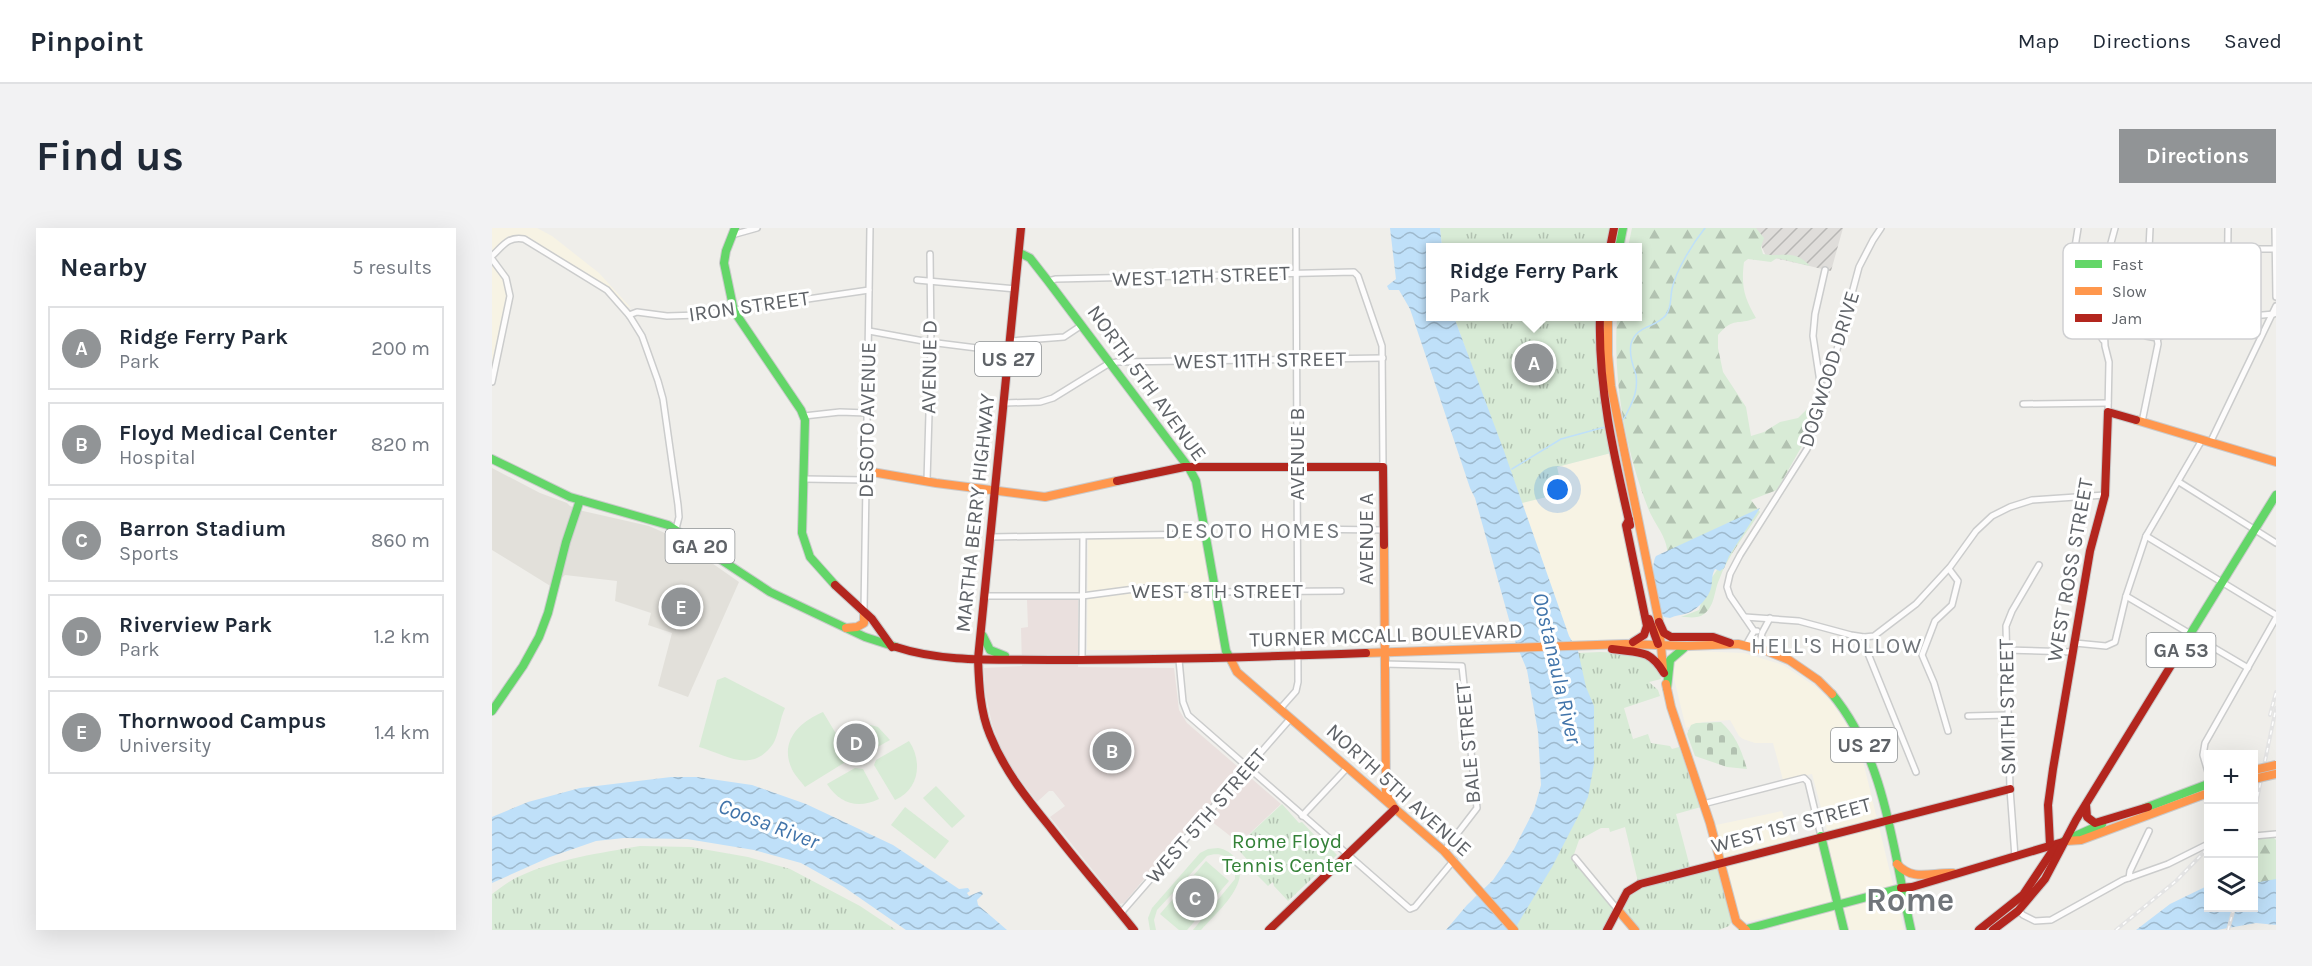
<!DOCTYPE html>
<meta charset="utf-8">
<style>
:root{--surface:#fff;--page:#f2f2f3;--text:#1f2937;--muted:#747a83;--line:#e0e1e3;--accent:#919496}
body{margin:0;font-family:Karla,sans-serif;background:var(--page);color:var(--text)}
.controls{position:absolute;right:18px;bottom:18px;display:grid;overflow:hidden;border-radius:0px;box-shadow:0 6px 24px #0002}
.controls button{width:54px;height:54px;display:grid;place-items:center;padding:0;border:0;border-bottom:2px solid var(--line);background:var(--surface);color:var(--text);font:30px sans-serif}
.you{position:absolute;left:1066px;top:262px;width:21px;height:21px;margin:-15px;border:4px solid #fff;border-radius:50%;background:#1a73e8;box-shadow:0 0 0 9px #1a73e833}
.badge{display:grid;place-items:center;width:39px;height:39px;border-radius:50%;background:var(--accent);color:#fff;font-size:20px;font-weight:700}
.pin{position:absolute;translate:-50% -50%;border:3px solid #fff;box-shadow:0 2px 6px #0006}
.popup{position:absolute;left:934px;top:15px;width:216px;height:78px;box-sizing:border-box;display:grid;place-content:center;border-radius:0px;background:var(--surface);filter:drop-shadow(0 2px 4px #0005);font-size:20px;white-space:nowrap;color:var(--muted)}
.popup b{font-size:22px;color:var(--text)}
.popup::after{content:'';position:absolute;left:50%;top:100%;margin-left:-12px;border:12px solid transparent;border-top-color:var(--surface)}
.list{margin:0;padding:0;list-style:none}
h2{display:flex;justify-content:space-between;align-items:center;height:78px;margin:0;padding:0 24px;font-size:26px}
h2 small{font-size:20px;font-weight:400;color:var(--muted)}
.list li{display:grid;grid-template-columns:39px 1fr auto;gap:18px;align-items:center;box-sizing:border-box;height:84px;margin:0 12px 12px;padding:0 12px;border:2px solid var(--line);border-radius:0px}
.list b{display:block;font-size:22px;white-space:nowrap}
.list p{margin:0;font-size:20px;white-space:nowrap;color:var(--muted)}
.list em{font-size:20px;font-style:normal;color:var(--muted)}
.icon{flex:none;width:33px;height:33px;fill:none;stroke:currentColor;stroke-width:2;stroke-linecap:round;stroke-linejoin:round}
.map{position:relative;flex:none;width:1784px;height:702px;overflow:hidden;border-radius:0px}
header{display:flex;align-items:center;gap:36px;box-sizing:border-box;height:84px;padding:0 30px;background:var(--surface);border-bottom:2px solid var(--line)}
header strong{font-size:28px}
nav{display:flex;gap:33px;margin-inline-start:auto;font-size:21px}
.intro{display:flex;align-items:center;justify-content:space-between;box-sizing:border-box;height:144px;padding:0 36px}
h1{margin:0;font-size:42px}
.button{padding:15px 27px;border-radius:0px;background:var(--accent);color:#fff;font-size:21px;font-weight:700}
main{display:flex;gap:36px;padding:0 36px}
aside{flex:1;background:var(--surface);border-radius:0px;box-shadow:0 6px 24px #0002}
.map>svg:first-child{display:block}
.commercial{fill:#f7f3e4}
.industrial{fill:url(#industrial-furrows)}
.education{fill:#e2e0da}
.medical{fill:#eae0de}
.grass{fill:url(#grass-tufts)}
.forest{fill:url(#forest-firs)}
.cemetery{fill:url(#cemetery-stones)}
.garden{fill:#d8ebd6}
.water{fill:url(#water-waves)}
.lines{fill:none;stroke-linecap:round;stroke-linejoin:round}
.stream{stroke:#bfe0f9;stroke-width:1.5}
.street-casing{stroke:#cbcccc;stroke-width:8}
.fast-casing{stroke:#cacacb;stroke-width:10}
.slow-casing{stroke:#cacacb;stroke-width:10}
.jam-casing{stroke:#cacacb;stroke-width:10}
.street{stroke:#fdfcfc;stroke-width:5}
.fast{stroke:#63d668;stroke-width:8}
.slow{stroke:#ff974d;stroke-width:8}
.jam{stroke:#b3261e;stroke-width:8}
.rail-casing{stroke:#e4e4e4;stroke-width:4}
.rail{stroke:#fff;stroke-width:1.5;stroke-dasharray:4.5;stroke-linecap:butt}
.slow-bridge-casing{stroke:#cacacb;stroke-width:10;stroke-linecap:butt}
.slow-bridge{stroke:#ff974d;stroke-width:8}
.labels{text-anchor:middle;stroke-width:6;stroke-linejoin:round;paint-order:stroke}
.shield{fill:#fff;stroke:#8f9295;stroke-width:1.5}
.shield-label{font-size:20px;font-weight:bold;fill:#5f6368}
.street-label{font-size:21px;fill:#5f6368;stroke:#fff}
.park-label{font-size:21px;fill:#348238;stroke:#fff}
.neighbourhood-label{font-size:22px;letter-spacing:1.5px;fill:#70757a;stroke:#fff}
.water-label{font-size:22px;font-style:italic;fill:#4174aa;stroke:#fff}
.town-label{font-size:33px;font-weight:bold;fill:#70757a;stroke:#fff}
.key{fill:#fff;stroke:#cfd0d2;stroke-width:1.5}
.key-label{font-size:16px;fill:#5f6368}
</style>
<header>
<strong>Pinpoint</strong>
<nav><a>Map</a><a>Directions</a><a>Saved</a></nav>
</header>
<div class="intro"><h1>Find us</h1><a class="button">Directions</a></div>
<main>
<aside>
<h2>Nearby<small>5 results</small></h2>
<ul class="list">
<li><span class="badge">A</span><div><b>Ridge Ferry Park</b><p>Park</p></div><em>200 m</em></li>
<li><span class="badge">B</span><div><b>Floyd Medical Center</b><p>Hospital</p></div><em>820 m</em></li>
<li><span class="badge">C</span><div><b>Barron Stadium</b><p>Sports</p></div><em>860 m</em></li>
<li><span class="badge">D</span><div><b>Riverview Park</b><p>Park</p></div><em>1.2 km</em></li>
<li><span class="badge">E</span><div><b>Thornwood Campus</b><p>University</p></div><em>1.4 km</em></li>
</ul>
</aside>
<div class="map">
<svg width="1784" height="702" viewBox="0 0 1784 702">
<defs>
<pattern id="industrial-furrows" width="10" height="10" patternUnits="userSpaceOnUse" patternTransform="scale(1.5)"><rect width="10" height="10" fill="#dfddda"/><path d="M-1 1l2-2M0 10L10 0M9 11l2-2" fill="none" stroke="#b8b7b5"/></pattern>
<pattern id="grass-tufts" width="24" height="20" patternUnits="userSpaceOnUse" patternTransform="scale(1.5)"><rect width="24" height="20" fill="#d8ebd6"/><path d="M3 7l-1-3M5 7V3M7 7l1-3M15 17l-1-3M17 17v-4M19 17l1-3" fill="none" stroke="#b2c2b1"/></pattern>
<pattern id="forest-firs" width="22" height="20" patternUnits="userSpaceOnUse" patternTransform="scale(1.5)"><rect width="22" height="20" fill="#d8ebd6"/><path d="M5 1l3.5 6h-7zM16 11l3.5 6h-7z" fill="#b2c2b1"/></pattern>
<pattern id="cemetery-stones" width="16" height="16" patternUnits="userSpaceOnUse" patternTransform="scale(1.5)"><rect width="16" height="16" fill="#d8ebd6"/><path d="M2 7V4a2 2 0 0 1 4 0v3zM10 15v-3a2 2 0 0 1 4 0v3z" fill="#b2c2b1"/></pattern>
<pattern id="water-waves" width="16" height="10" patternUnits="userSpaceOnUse" patternTransform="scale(1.5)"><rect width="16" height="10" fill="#bfe0f9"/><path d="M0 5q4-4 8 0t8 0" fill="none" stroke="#9eb9cd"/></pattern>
</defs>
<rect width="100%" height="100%" fill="#efeeea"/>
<g class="commercial">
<polygon points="0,0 45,0 60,8 107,45 139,80 136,79 117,61 35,8 16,8 0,24"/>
<polygon points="0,37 12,52 15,65 0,137"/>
<polygon points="1119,225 1152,402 1143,410 1079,413 1049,335 1030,275 1070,265 1065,239"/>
<polygon points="710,310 729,422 595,422 596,311"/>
<polygon points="1202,423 1252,425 1291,437 1324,459 1341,476 1358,502 1370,529 1412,702 1289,702 1284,687 1254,694 1247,691 1224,597 1290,583 1299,612 1335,602 1320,546 1291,552 1281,515 1263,515 1251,511 1247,508 1238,492 1211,494 1194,500 1179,438 1187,424"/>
</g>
<polygon class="industrial" points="1261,0 1351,0 1339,43 1274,28"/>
<polygon class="education" points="0,240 48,265 75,275 78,278 91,283 157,298 184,310 247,354 196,469 166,458 180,405 156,397 159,385 123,373 125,353 73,347 60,359 0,322"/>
<polygon class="medical" points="535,372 586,372 586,439 682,440 687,482 695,495 789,576 755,608 751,604 742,611 710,586 688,608 632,675 628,676 558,589 573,578 561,563 557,563 545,574 520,541 508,517 500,496 493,463 492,440 530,438 529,400 536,399"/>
<g class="grass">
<polygon points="948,0 1119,0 1115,20 950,19"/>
<polygon points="962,89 1105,89 1112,184 1110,185 1119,225 1065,239 1071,265 1030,275"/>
<polygon points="1108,424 1155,426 1166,438 1169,451 1157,454 1166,462 1168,468 1132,480 1141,511 1156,506 1159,515 1178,518 1180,521 1187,519 1209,579 1184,586 1198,639 1146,654 1133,599 1118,604 1117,600 1109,600 1087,612 1080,632 1122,681 1112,702 975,702 1087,536 1064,426"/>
<polygon points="790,576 807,595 810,594 827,612 831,612 845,627 796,673 782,658 781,654 776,658 759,641 763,637 759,636 744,619"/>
<path d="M148 618 199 619 256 629 298 641 368 678 404 702H0V666C9 660 18 652 28 648 65 631 108 625 148 618Z"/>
<polygon points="1225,639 1240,693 1237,698 1227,702 1146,702 1129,682 1134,670 1144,660"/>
</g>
<g class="forest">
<path d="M1140 0H1264L1272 10 1269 19 1271 26C1290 30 1302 20 1318 38L1285 30 1279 34 1256 31 1252 34C1249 58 1252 69 1264 90 1245 98 1242 88 1226 107V120L1231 144 1254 179 1259 208 1272 204 1288 194 1306 190 1320 176 1324 167V179L1315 209 1285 262 1259 272 1268 284C1254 306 1236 327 1227 352 1222 363 1223 378 1212 386 1206 391 1196 389 1189 389L1207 382 1214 358 1227 339 1175 331C1178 311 1163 298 1156 280 1133 220 1121 153 1125 89L1146 88V20L1136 19Z"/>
<polygon points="1781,609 1784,612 1784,653 1762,656 1762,611"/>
</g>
<path class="cemetery" d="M1229 494C1244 508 1249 521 1255 541L1235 539 1203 528 1195 506 1199 497 1204 495Z"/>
<g class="garden">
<path d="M233 449 293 480C288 490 286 509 281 516 259 547 233 526 207 519L225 452Z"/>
<path d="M331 484 355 524V533L313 559C309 553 302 547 299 539 288 512 308 494 331 484Z"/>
<polygon points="375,496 386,499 398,512 373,526 367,522 355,502 366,497"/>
<path d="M417 513C431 534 427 561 403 572L382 537 384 532Z"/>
<path d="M363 540 371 541 387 571C366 581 348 576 335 556Z"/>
<polygon points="444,558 473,588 460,600 431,570"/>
<polygon points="413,579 457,613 443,631 399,597"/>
<path d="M726 620C733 621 740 625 745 632 759 656 724 685 709 702H701L743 651C745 633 732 622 715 628L665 682 662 692 664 702H658L656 690 660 680 708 625 716 621Z"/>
<polygon points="714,633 737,653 695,702 687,702 668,686"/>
</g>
<g class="water">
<polygon points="898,0 948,0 950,19 938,20 938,88 962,89 1012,223 1077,408 1086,423 1094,459 1102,478 1102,536 1096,569 1060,639 1022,702 954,702 975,677 1001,652 1022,621 1042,582 1049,557 1046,504 1035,442 1023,413 983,270 978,260 918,81 907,62 897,62 895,58 904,51"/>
<path d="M1268 280 1237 328 1232 340 1228 343 1223 341C1219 348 1221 352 1219 360 1217 369 1206 381 1196 385 1190 387 1184 387 1178 390L1172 389C1165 377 1157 339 1164 328Z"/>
<polygon points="179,549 205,549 260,557 314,576 401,617 467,661 476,660 478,663 475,665 477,668 489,663 491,666 485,672 486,677 515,702 414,702 352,659 309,635 262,622 195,611 132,610 104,613 58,629 0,655 0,589 36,574 88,560"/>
<polygon points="1784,651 1784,697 1764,695 1725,702 1644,702 1678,676 1715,658 1716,657 1716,680 1762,680 1762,655"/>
</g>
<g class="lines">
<g class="stream">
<path d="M1129 194C1133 190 1134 188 1136 183 1142 171 1146 161 1144 147 1141 137 1137 127 1139 116 1144 97 1164 100 1174 87 1180 79 1178 70 1180 61 1184 42 1201 15 1213 0"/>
<polyline points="1020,241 1069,211 1113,199"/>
</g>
<defs>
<g id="street">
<path d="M1586 0C1585 8 1583 16 1583 23 1582 48 1597 93 1611 112"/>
<polyline points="1736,0 1735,85 1737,90"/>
<polyline points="1783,0 1784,69"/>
<polyline points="240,7 265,0"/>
<polyline points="1657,21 1783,21"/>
<path d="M0 28C11 18 16 8 32 11L115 62 137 87 150 108 166 153 171 171 186 277 187 289 184 301"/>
<polyline points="0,31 14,50 18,68 0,154"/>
<polyline points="425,52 524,61"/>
<polyline points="556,53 564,51 862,44 866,48 890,118 891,239"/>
<polyline points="137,87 145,84 175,88 207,87 377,62"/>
<polyline points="377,103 437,114 517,124"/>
<polyline points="1665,110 1673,106 1713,100 1737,90 1782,86"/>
<polyline points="519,113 572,109 590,97"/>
<polyline points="1331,174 1321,108 1323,86 1333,42"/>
<polyline points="512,175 548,174 561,170 616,136 625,134 891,130"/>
<polyline points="1531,176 1616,175"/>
<polyline points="1616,184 1617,134 1613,118 1612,97 1616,26 1623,0"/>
<polyline points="312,188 348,184 375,185"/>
<polyline points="1650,194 1666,116 1665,110 1654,108 1653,104 1658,0"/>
<polyline points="1718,215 1784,78"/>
<polyline points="312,251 374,252"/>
<polyline points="435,253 439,118 438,26"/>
<polyline points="1687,254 1784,315"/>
<polyline points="805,301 892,302"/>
<polyline points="1654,308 1784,387"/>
<polyline points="498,309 714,306"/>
<polyline points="492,368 590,368 650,360 696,361 723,364 849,363"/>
<polyline points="1634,368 1756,440"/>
<polyline points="372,384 378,0"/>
<polyline points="1253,389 1307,393 1359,407 1372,409 1382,408 1424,376 1458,339 1484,303 1500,288 1518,279 1540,272 1613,267"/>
<polyline points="1262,403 1238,368 1235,359 1238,346 1248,327 1315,221 1331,174 1367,39 1381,12 1389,0"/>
<polyline points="1372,409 1375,423 1424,544"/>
<polyline points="1583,415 1614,418 1623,414 1634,368 1654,308 1710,212"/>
<polyline points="1254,417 1262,403 1265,403"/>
<polyline points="1267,421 1270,405 1278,390"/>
<polyline points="1513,422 1581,424"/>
<polyline points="590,431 591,308"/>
<polyline points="687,432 691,474 696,487 918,681 923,679 962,632"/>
<polyline points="892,436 970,438 985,580 952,623"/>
<polyline points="788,481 804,463 806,454 804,0"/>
<polyline points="1476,488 1515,487"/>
<polyline points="1456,503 1442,455 1430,427 1443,393 1460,377 1466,353 1457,341"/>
<polyline points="1716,544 1711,527 1713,515 1784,390"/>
<polyline points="1211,576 1312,550 1316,554 1329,608"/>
<polyline points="810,588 855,540"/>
<polyline points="1762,608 1784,606"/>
<polyline points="1523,629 1518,561 1514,398 1520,383 1547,337"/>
<polyline points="1083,630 1126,682"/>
<polyline points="1637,650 1638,643 1657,603"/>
<polyline points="1526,682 1531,687 1543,693 1559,692 1631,652 1676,636 1716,616"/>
<polyline points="628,686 798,491"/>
</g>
<g id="fast">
<polyline points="243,0 234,23 232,35 242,83 309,182 313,192 310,305 318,329 343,357"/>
<polyline points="1127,20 1131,0"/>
<polyline points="528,25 538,30 556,53 697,240 704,253 734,423 739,432"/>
<polyline points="0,231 78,269 176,297 278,364 373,409 404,419"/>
<polyline points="491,408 498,422 513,428"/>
<polyline points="1694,413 1784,267"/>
<polyline points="1175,460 1178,432 1192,420"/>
<path d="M1340 466C1394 531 1401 623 1419 702"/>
<polyline points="0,483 31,438 47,409 56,385 74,314 88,272"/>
<polyline points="1653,580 1716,556"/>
<polyline points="1329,608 1352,702"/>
<polyline points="1572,613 1610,596"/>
<polyline points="1251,702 1409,660"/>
</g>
<g id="slow">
<polyline points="1116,88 1116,127 1119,158 1167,394 1171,441"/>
<polyline points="1644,192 1784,234"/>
<polyline points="374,243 444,255 553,269 625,253"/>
<polyline points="892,317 894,566 903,581"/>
<polyline points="354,400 365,399 372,395 372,384"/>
<polyline points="874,425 1134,416 1195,418 1246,416 1275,423 1297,432 1326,452 1340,466"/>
<polyline points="739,432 745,444 952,623 1022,702"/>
<polyline points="1174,456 1179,479 1218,595 1244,693 1254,702"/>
<polyline points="1575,613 1589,612 1716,565"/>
<path d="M1405 636C1421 654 1440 644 1461 645"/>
<polyline points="1126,682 1143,702"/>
</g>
<g id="jam">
<polyline points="1118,20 1122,0"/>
<path d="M1108 88C1106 160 1122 228 1138 297"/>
<polyline points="625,253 692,239 891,239 892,317"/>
<polyline points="1137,292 1134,297 1155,398 1152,407 1141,414"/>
<polyline points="343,357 380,391 400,419"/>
<polyline points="1157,391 1166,416"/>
<polyline points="1167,394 1172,405 1179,409 1221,409 1238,415"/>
<path d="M404 419C452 435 508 431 558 432 664 432 769 429 874 425"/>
<path d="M1120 421C1146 425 1157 420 1172 445"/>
<path d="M486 431C487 457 488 483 498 507 512 542 535 571 558 599 585 634 614 667 642 702"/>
<polyline points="486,431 529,0"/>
<polyline points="1594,577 1595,589 1603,595 1656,579"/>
<polyline points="1558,617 1556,577 1561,541 1598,323 1613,267 1616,184 1644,192"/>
<polyline points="1409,660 1420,659 1571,614"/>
<polyline points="777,702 903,581"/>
<polyline points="1115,702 1135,664 1148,656 1518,561"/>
<polyline points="1487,702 1531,667 1559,625 1568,616"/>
<polyline points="1501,702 1526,683 1553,651 1584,592 1694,413"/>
</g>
</defs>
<use href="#street" class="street-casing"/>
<use href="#fast" class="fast-casing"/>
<use href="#slow" class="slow-casing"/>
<use href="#jam" class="jam-casing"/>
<use href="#street" class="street"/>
<use href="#fast" class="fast"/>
<use href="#slow" class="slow"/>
<use href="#jam" class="jam"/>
<defs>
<g id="rail">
<polyline points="1778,487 1784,464"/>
<polyline points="1762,586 1784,480"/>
<polyline points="1624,702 1684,653 1716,620"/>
<polyline points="1736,702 1742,680"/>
</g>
</defs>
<use href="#rail" class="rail-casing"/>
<use href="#rail" class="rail"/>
<defs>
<g id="slow-bridge">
<polyline points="1762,542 1784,537"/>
<polyline points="1762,551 1784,546"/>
</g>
</defs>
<use href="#slow-bridge" class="slow-bridge-casing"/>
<use href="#slow-bridge" class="slow-bridge"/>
</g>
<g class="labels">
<g class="shield">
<rect x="483" y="114" width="66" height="34" rx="4.5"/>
<rect x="173.5" y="301" width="69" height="34" rx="4.5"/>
<rect x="1654.5" y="405" width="69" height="34" rx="4.5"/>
<rect x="1339" y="500" width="66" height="34" rx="4.5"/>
</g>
<g class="shield-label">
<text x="516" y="138">US 27</text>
<text x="208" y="325">GA 20</text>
<text x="1689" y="429">GA 53</text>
<text x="1372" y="524">US 27</text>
</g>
<g class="street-label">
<text transform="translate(709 48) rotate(-2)" y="7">WEST 12TH STREET</text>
<text transform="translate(257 78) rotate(-8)" y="7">IRON STREET</text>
<text transform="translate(768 132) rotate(-1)" y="7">WEST 11TH STREET</text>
<text transform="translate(437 139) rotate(-89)" y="7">AVENUE D</text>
<text transform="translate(1337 141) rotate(-73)" y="7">DOGWOOD DRIVE</text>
<text transform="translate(655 155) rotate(54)" y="7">NORTH 5TH AVENUE</text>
<text transform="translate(375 192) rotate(-89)" y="7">DESOTO AVENUE</text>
<text transform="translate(805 226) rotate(-90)" y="7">AVENUE B</text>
<text transform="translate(483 285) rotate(-84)" y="7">MARTHA BERRY HIGHWAY</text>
<text transform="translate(874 311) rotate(-90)" y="7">AVENUE A</text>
<text transform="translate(1578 342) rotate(-80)" y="7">WEST ROSS STREET</text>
<text x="725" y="370">WEST 8TH STREET</text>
<text transform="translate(894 407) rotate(-2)" y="7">TURNER MCCALL BOULEVARD</text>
<text transform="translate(1515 479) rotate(-91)" y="7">SMITH STREET</text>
<text transform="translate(976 515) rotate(-95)" y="7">BALE STREET</text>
<text transform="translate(907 562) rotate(42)" y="7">NORTH 5TH AVENUE</text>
<text transform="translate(714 588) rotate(-49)" y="7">WEST 5TH STREET</text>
<text transform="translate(1299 597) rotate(-15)" y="7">WEST 1ST STREET</text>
</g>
<g class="park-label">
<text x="795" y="620">Rome Floyd<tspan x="795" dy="24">Tennis Center</tspan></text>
</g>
<g class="neighbourhood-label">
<text x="761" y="310">DESOTO HOMES</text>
<text x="1345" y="425">HELL'S HOLLOW</text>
</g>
<g class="water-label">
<text transform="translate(1066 440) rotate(77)" y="8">Oostanaula River</text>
<text transform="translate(277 595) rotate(21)" y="8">Coosa River</text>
</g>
<g class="town-label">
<text x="1418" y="683">Rome</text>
</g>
</g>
<rect x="1571" y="15" width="198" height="96" rx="9" class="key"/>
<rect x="1583" y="32" width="27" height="8" fill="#63d668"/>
<rect x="1583" y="59" width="27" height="8" fill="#ff974d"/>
<rect x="1583" y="86" width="27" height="8" fill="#b3261e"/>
<g class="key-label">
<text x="1620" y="42">Fast</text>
<text x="1620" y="69">Slow</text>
<text x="1620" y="96">Jam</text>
</g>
</svg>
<div class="controls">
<button>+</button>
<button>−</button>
<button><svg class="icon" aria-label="layers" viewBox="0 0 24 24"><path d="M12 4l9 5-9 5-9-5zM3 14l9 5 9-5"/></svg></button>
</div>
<div class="you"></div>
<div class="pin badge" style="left:1042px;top:135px">A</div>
<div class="popup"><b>Ridge Ferry Park</b>Park</div>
<div class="pin badge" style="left:620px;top:523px">B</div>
<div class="pin badge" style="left:703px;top:670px">C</div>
<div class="pin badge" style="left:364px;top:515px">D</div>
<div class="pin badge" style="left:189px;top:379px">E</div>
</div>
</main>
